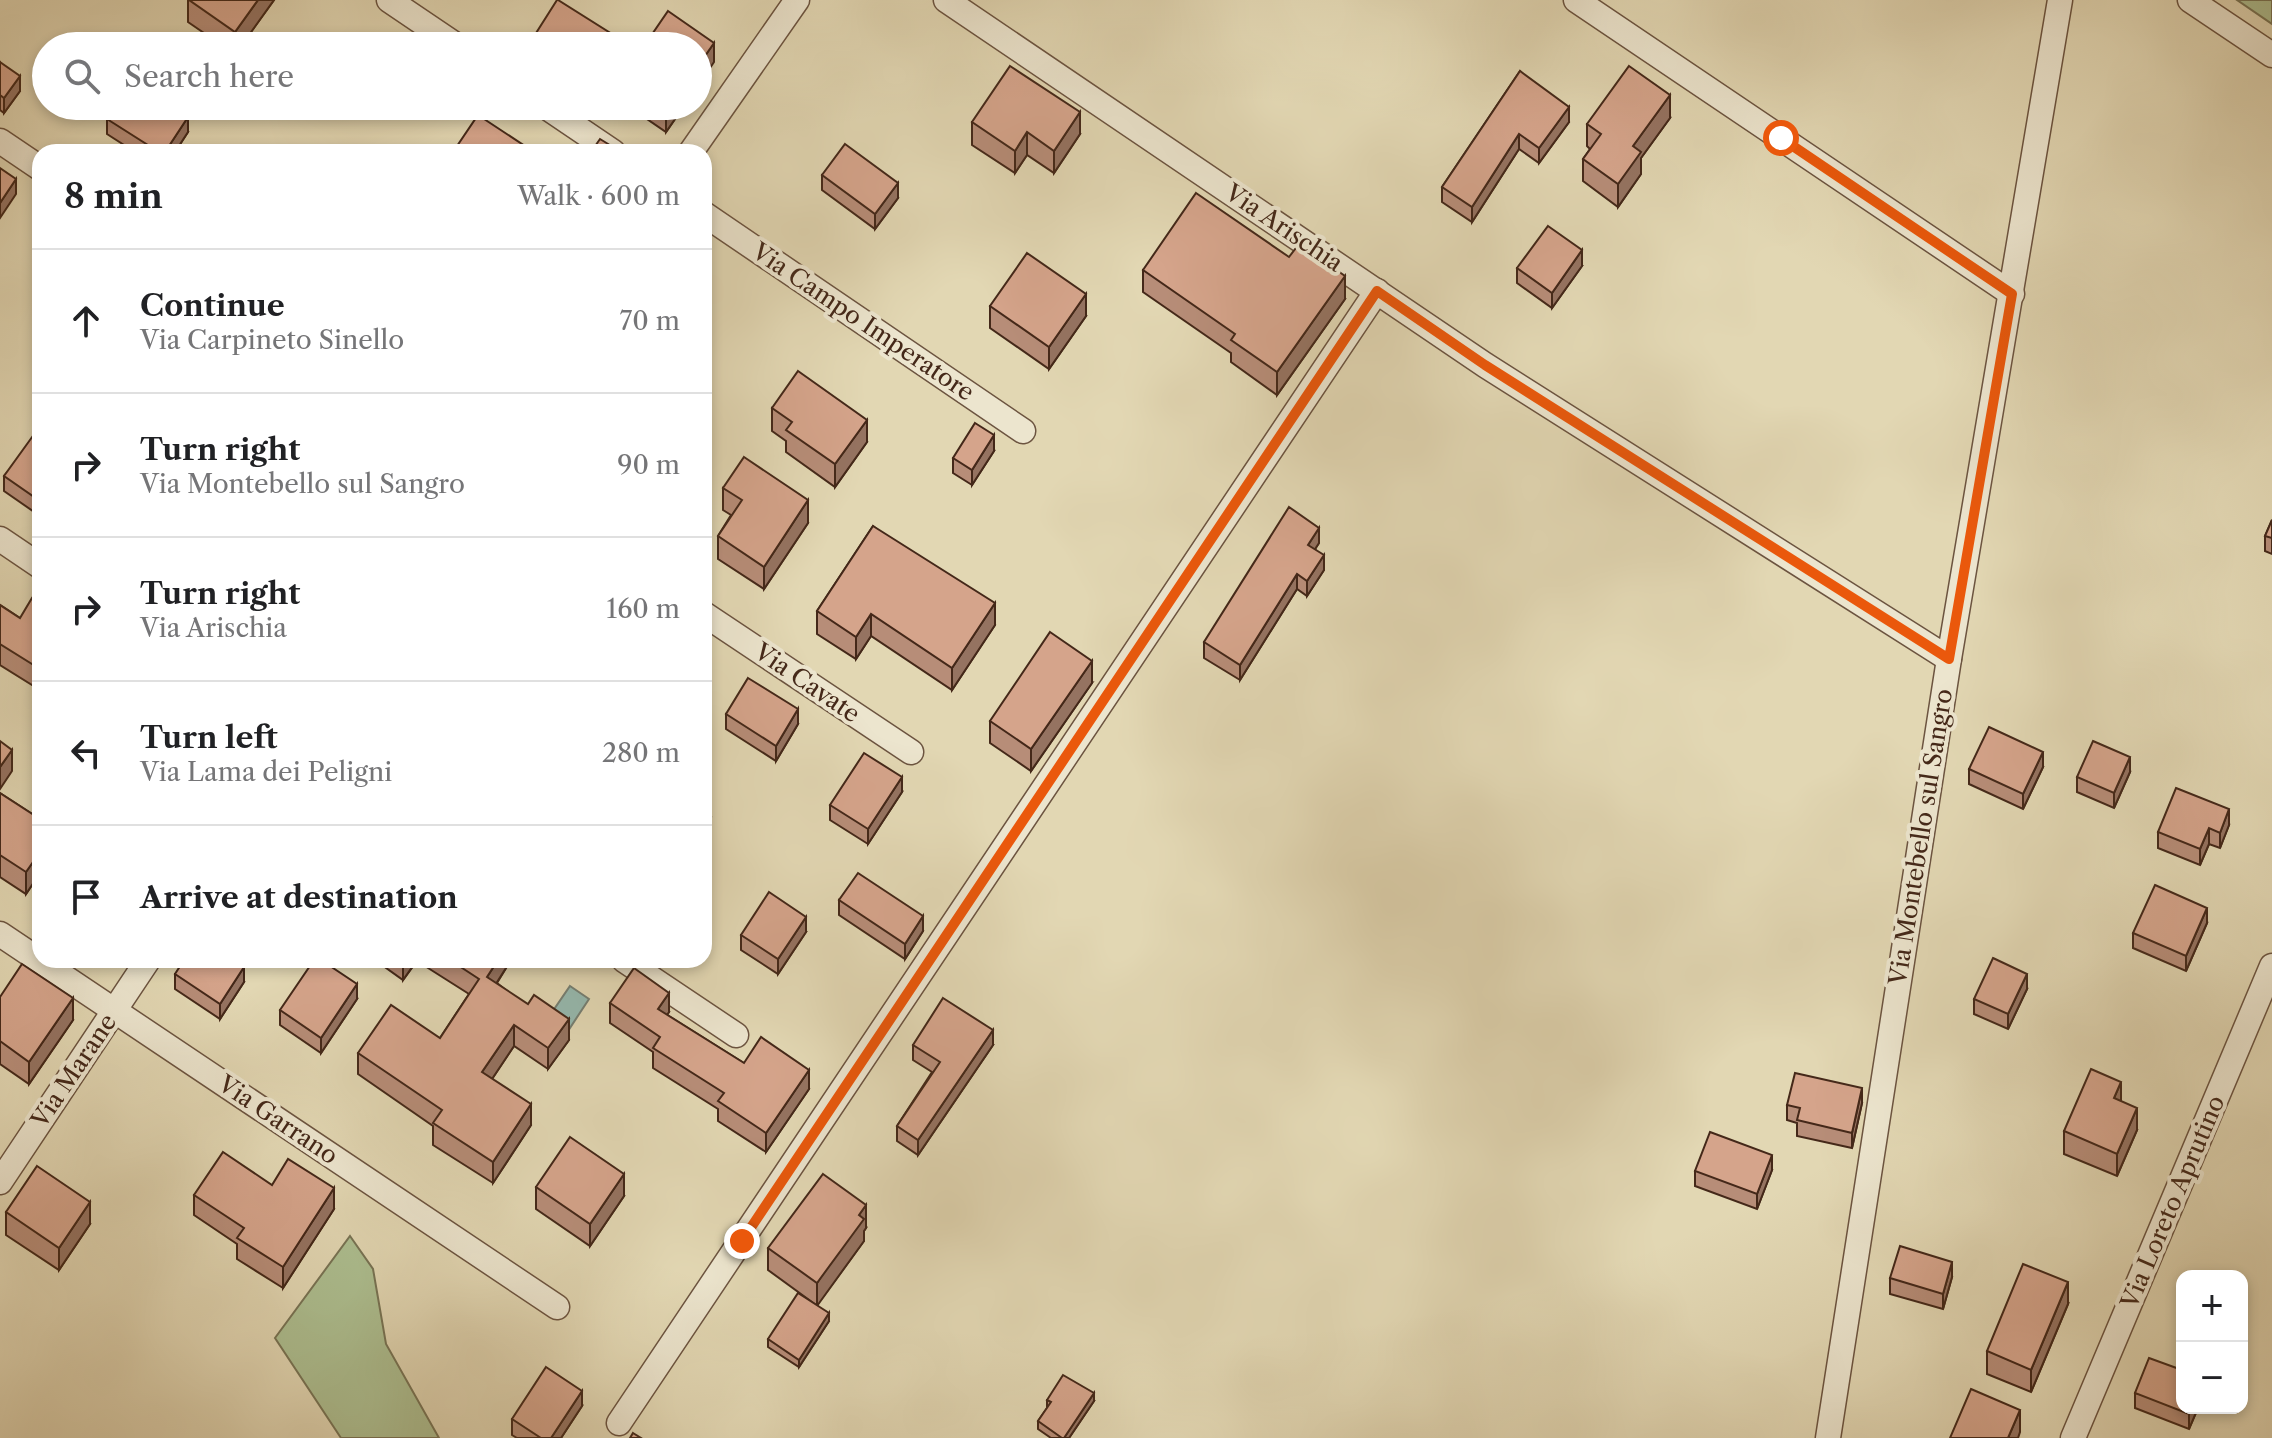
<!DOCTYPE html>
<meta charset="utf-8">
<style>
:root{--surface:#fff;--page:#f2f2f2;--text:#202124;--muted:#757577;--line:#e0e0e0}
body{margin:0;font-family:"Libre Caslon Text",serif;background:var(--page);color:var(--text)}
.controls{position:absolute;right:24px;bottom:24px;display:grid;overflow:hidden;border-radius:16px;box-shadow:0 4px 12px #0003}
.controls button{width:72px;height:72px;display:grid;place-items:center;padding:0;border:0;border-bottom:2px solid var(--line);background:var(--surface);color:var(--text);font:40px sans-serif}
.stop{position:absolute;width:24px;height:24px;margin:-18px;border:6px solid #ea580c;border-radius:50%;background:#fff}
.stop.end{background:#ea580c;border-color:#fff;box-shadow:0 2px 8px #0008}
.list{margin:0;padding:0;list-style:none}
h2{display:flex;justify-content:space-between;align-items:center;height:104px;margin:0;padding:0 32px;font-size:34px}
h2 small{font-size:26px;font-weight:400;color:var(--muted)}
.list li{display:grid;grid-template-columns:52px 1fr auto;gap:24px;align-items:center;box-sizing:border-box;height:144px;padding:0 32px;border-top:2px solid var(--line)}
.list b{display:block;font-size:30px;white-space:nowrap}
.list p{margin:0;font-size:26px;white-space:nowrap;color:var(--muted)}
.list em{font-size:26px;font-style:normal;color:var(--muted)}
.icon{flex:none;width:44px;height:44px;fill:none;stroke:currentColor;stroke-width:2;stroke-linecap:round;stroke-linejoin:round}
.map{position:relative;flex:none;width:2272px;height:1438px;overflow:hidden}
.search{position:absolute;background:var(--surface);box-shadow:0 4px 12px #0003;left:32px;top:32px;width:680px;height:88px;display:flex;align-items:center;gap:20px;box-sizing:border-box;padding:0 28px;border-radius:44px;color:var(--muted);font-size:30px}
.panel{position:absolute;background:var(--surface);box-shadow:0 4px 12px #0003;left:32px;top:144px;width:680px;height:824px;border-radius:24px}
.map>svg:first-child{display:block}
.green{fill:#adbf91;stroke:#787455;stroke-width:2}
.water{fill:#95b9af;stroke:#757f73;stroke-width:2}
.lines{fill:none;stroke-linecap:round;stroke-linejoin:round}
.street-casing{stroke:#6c5440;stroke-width:27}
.street{stroke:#ece5ce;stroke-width:24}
.wall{fill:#b78d78;stroke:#442819;stroke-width:2}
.shaded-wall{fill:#957361;stroke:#442819;stroke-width:2}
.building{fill:#d5a48b;stroke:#442819;stroke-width:2}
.route{stroke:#ea580c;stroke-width:10}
.labels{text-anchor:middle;stroke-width:8;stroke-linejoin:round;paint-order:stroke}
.street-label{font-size:24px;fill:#442819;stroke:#ece5ce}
</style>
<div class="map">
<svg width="2272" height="1438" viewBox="0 0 2272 1438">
<rect width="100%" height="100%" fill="#e2d7b3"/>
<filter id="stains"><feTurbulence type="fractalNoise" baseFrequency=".0025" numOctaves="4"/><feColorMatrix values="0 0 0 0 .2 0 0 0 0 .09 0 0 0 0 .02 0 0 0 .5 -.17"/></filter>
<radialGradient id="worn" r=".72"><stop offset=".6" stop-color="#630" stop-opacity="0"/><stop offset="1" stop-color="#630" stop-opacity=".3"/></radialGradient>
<g class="green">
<polygon points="2237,0 2272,0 2272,24"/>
<polygon points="350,1236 373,1269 386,1344 439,1438 341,1438 275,1338"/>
</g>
<polygon class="water" points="570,986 589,999 566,1034 546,1021"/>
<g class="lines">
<defs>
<g id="street">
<polyline points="389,0 457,46"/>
<polyline points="946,0 1485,365 1949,659"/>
<polyline points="1576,0 2012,294"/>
<polyline points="2190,0 2272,55"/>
<polyline points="545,106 613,152"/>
<polyline points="0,141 40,168"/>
<polyline points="691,152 797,0"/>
<polyline points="704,214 1023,431"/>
<polyline points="0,539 40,566"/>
<polyline points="704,614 911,752"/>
<polyline points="0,934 557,1307"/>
<polyline points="624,960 736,1035"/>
<polyline points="0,1182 148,960"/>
<polyline points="619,1423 1377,291"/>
<polyline points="1828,1438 1949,659 2060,0"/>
<polyline points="2073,1438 2272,966"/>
</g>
</defs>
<use href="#street" class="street-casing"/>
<use href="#street" class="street"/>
</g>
<g class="wall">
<polygon points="188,0 274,0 241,46 223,46 188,22"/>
<polygon points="0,62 20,91 4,113 0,110"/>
<polygon points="1520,71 1569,122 1539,163 1519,149 1472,222 1442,202 1442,187"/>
<polygon points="628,106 684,106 666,132"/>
<polygon points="1670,118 1641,158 1641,174 1618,207 1583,181 1583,159 1590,149 1587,146 1587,124"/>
<polygon points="107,119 188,132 175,152 135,152 107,134"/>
<polygon points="972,122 1080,134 1054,173 1027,155 1015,173 972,145"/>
<polygon points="822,175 898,198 875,229 822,190"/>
<polygon points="1582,266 1552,308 1517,283 1517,268"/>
<polygon points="1143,270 1345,299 1277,395 1231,362 1231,353 1143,292"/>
<polygon points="990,306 1086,316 1049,369 990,328"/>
<polygon points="772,408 867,442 835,487 786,452 786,441 772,431"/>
<polygon points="40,436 40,516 4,491 4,476"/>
<polygon points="994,451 972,485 953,473 953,458"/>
<polygon points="723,488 808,523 764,589 718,559 718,536 731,515 723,510"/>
<polygon points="2272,520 2272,554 2265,551 2265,536"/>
<polygon points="873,526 995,625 952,690 871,636 856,659 817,634 817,611"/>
<polygon points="1319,543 1315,549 1324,570 1307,596 1297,589 1240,680 1204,658 1204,642"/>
<polygon points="40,603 40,690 0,665 0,605 20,618"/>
<polygon points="1092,683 1031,771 990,743 990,721"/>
<polygon points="726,714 798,724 776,761 726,729"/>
<polygon points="2043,767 2023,809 1969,784 1969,769"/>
<polygon points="2130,772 2114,808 2077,792 2077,777"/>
<polygon points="902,792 868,844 830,820 830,805"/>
<polygon points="0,793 40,819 40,873 26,894 0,877"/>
<polygon points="2229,825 2220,848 2209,844 2200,865 2158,848 2158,832"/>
<polygon points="839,900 923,931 905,959 839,915"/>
<polygon points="2207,923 2186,971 2133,948 2133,933"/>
<polygon points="806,932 778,974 741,950 741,935"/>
<polygon points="375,960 511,960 497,983 569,1040 548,1069 514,1046 492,1079 531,1125 493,1183 433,1145 433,1126 358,1074 358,1053 440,1038 469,994 417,961 403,980"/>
<polygon points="175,974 244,982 220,1019 175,989"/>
<polygon points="2027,989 2008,1029 1974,1014 1974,999"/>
<polygon points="0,997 73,1020 29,1084 0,1064"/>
<polygon points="357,999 321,1053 280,1025 280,1010"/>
<polygon points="610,1003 669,1012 667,1015 744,1063 809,1089 766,1152 718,1121 718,1109 653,1068 653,1052 610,1023"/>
<polygon points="913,1045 993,1045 918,1155 897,1141 897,1126 932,1072 913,1060"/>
<polygon points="1862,1103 1852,1148 1797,1136 1797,1123 1787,1120 1787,1105"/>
<polygon points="2137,1130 2117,1176 2064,1154 2064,1131"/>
<polygon points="1772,1170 1757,1209 1695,1186 1695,1171"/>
<polygon points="272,1185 334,1209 283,1288 237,1259 237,1244 194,1215 194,1195"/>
<polygon points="536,1187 624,1196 590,1246 536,1209"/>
<polygon points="6,1212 90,1224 59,1270 6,1235"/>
<polygon points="866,1228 864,1231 864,1241 817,1305 829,1321 799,1367 768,1347 768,1339 816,1305 768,1270 768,1248"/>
<polygon points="1952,1277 1943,1309 1890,1294 1890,1278"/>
<polygon points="2068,1304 2031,1392 1987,1374 1987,1351"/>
<polygon points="2135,1393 2198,1408 2189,1429 2135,1408"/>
<polygon points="1047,1400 1094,1401 1069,1438 1051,1438 1038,1429 1038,1421 1047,1408"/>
<polygon points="582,1406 561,1438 517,1438 512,1435 512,1419"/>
</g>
<g class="shaded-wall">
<polygon points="258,0 274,0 241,46 235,46 235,32"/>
<polygon points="714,43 714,62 698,86 698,66"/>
<polygon points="20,76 20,91 4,113 4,98"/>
<polygon points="1670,95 1670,118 1641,158 1641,174 1618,207 1618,184 1633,146"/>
<polygon points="670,106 684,106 666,132 666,112"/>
<polygon points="1569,107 1569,122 1539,163 1539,148"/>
<polygon points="1080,112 1080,134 1054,173 1054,151"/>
<polygon points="188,117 188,132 175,152 165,152"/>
<polygon points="1027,132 1027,155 1015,173 1015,151"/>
<polygon points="1519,134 1519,149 1472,222 1472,207"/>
<polygon points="16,179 16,194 0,218 0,203"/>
<polygon points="898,183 898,198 875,229 875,214"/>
<polygon points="1582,250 1582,266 1552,308 1552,293"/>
<polygon points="1345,276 1345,299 1277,395 1277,372"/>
<polygon points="1086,294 1086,316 1049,369 1049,347"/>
<polygon points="867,420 867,442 835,487 835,464"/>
<polygon points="994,435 994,451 972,485 972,470"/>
<polygon points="808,500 808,523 764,589 764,567"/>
<polygon points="1319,528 1319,543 1308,560 1308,545"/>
<polygon points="1324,555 1324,570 1307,596 1307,581"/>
<polygon points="1297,574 1297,589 1240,680 1240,665"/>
<polygon points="995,603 995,625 952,690 952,668"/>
<polygon points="871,614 871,636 856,659 856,637"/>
<polygon points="1092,661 1092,683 1031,771 1031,749"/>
<polygon points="798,709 798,724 776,761 776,746"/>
<polygon points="12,750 12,771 0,789 0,767"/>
<polygon points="2043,752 2043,767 2023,809 2023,794"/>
<polygon points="2130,757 2130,772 2114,808 2114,793"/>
<polygon points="902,777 902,792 868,844 868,829"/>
<polygon points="2229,809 2229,825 2220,848 2220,833"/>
<polygon points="711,817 711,840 704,850 704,828"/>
<polygon points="2209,828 2209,844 2200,865 2200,849"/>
<polygon points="40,852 40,873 26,894 26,872"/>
<polygon points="2207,908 2207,923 2186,971 2186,956"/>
<polygon points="923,916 923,931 905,959 905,944"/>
<polygon points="806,917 806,932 778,974 778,959"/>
<polygon points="403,960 417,960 403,980"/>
<polygon points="498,960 511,960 487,998 487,977"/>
<polygon points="244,967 244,982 220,1019 220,1004"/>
<polygon points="2027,974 2027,989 2008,1029 2008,1014"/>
<polygon points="357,984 357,999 321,1053 321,1038"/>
<polygon points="669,993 669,1012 658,1028 658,1009"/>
<polygon points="73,998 73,1020 29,1084 29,1062"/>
<polygon points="569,1019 569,1040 548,1069 548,1048"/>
<polygon points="514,1025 514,1046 482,1094 482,1072"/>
<polygon points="993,1030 993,1045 918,1155 918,1140"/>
<polygon points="809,1070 809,1089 766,1152 766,1133"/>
<polygon points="2121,1082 2121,1104 2114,1098"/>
<polygon points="1862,1088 1862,1103 1852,1148 1852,1133"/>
<polygon points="531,1104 531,1125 493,1183 493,1162"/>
<polygon points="2137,1108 2137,1130 2117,1176 2117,1154"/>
<polygon points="1772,1155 1772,1170 1757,1209 1757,1194"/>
<polygon points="624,1174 624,1196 590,1246 590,1224"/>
<polygon points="334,1188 334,1209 283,1288 283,1267"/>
<polygon points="90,1202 90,1224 59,1270 59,1248"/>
<polygon points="866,1205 866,1228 864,1231 864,1241 817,1306 817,1283 859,1215"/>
<polygon points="1952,1262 1952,1277 1943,1309 1943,1294"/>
<polygon points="2068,1282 2068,1304 2031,1392 2031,1370"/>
<polygon points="829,1313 829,1321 799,1367 799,1360"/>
<polygon points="582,1391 582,1406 561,1438 551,1438"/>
<polygon points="1094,1393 1094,1401 1069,1438 1064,1438"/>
<polygon points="2192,1408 2198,1408 2189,1429 2189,1414"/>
<polygon points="2020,1410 2020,1432 2018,1438 2008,1438"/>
</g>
<g class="building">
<polygon points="189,0 258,0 235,32"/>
<polygon points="557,0 558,0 631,46 538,46 531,41"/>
<polygon points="668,11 714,43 698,66 698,46 644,46"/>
<polygon points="0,62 20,76 4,98 0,95"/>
<polygon points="1010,66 1080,112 1054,151 1027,132 1015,151 972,122"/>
<polygon points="1629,66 1670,95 1633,146 1641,152 1618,184 1583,159 1601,134 1587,124"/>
<polygon points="1520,71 1569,107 1539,148 1519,134 1472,207 1442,187"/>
<polygon points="115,106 171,106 188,117 165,152 159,152 107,119"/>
<polygon points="657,106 670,106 666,112"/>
<polygon points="478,115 534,152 453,152"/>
<polygon points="600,139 621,152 591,152"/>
<polygon points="845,144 898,183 875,214 822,175"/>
<polygon points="580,147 588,152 576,152"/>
<polygon points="0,168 16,179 0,203"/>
<polygon points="1196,193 1289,257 1299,244 1345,276 1277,372 1231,340 1235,334 1143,270"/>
<polygon points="1548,226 1582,250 1552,293 1517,268"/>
<polygon points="1027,253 1086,294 1049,347 990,306"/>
<polygon points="798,371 867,420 835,464 786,430 792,422 772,408"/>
<polygon points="975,423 994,435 972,470 953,458"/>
<polygon points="35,433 40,436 40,501 4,476"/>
<polygon points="744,457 808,500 764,567 718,536 742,500 723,488"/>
<polygon points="1289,507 1319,528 1308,545 1324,555 1307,581 1297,574 1240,665 1204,642"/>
<polygon points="2272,520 2272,538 2265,536"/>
<polygon points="873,526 995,603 952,668 871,614 856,637 817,611"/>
<polygon points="32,598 40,603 40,669 0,644 0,605 20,618"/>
<polygon points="1050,632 1092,661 1031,749 990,721"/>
<polygon points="748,678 798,709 776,746 726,714"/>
<polygon points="1989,727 2043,752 2023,794 1969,769"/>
<polygon points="0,741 12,750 0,767"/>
<polygon points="2093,741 2130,757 2114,793 2077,777"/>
<polygon points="864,753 902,777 868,829 830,805"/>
<polygon points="2176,788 2229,809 2220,833 2209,828 2200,849 2158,832"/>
<polygon points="0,793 40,819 40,852 26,872 0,855"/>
<polygon points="704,813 711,817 704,828"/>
<polygon points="858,873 923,916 905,944 839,900"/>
<polygon points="2155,885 2207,908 2186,956 2133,933"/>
<polygon points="769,892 806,917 778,959 741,935"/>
<polygon points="1993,958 2027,974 2008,1014 1974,999"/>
<polygon points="184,960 234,960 244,967 220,1004 175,974"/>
<polygon points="314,960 321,960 357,984 321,1038 280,1010"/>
<polygon points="450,960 498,960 487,977 528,1004 534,995 569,1019 548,1048 514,1025 482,1072 531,1104 493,1162 433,1123 442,1110 358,1053 391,1005 440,1038 479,979"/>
<polygon points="22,964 73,998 29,1062 0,1041 0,997"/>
<polygon points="634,968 669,993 658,1009 744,1063 761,1037 809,1070 766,1133 718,1101 724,1093 653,1048 660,1037 610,1003"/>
<polygon points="943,998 993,1030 918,1140 897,1126 940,1062 913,1045"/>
<polygon points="2091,1069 2121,1082 2114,1098 2137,1108 2117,1154 2064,1131"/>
<polygon points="1795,1073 1862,1088 1852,1133 1797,1120 1800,1108 1787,1105"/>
<polygon points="1710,1132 1772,1155 1757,1194 1695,1171"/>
<polygon points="570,1137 624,1174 590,1224 536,1187"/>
<polygon points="223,1152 272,1185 288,1159 334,1188 283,1267 237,1238 244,1228 194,1195"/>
<polygon points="37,1166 90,1202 59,1248 6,1212"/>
<polygon points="823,1174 866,1205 859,1215 864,1219 817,1283 768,1248"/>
<polygon points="1900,1246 1952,1262 1943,1294 1890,1278"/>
<polygon points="2023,1264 2068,1282 2031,1370 1987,1351"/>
<polygon points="798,1293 829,1313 799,1360 768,1339"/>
<polygon points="2149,1358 2182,1370 2182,1408 2192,1408 2189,1414 2135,1393"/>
<polygon points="546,1367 582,1391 551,1438 541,1438 512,1419"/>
<polygon points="1063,1375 1094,1393 1064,1438 1062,1438 1038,1421 1051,1402 1047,1400"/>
<polygon points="1971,1389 2020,1410 2008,1438 1950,1438"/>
<polygon points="633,1433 641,1438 630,1438"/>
</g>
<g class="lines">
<polyline class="route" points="742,1241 1377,291 1485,365 1949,659 2012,294 1781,138"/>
</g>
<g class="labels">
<g class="street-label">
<text transform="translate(1284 228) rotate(34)" y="8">Via Arischia</text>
<text transform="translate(863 322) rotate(34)" y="8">Via Campo Imperatore</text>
<text transform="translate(807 683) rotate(34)" y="8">Via Cavate</text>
<text transform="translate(1921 837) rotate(-81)" y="8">Via Montebello sul Sangro</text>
<text transform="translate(74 1071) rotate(-56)" y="8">Via Marane</text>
<text transform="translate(278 1120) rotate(34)" y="8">Via Garrano</text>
<text transform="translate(2173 1202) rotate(-67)" y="8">Via Loreto Aprutino</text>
</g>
</g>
<rect width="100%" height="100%" filter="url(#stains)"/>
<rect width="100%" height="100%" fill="url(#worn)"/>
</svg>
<div class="controls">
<button>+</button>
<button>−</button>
</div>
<div class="stop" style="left:1781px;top:138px"></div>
<div class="stop end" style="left:742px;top:1241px"></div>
<div class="search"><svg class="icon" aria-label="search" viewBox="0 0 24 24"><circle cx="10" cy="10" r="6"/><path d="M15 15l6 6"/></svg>Search here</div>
<section class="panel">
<h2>8 min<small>Walk · 600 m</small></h2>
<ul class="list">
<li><svg class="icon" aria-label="ahead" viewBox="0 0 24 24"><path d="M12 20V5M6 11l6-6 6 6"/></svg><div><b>Continue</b><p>Via Carpineto Sinello</p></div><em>70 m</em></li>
<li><svg class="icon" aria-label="right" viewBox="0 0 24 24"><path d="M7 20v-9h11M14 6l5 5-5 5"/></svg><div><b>Turn right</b><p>Via Montebello sul Sangro</p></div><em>90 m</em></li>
<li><svg class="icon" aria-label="right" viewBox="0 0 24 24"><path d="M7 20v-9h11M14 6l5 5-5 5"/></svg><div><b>Turn right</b><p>Via Arischia</p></div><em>160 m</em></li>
<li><svg class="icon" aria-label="left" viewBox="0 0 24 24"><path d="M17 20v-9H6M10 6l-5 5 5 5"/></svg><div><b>Turn left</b><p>Via Lama dei Peligni</p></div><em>280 m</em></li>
<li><svg class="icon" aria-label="arrive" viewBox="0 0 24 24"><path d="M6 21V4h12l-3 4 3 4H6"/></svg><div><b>Arrive at destination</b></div></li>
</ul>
</section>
</div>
